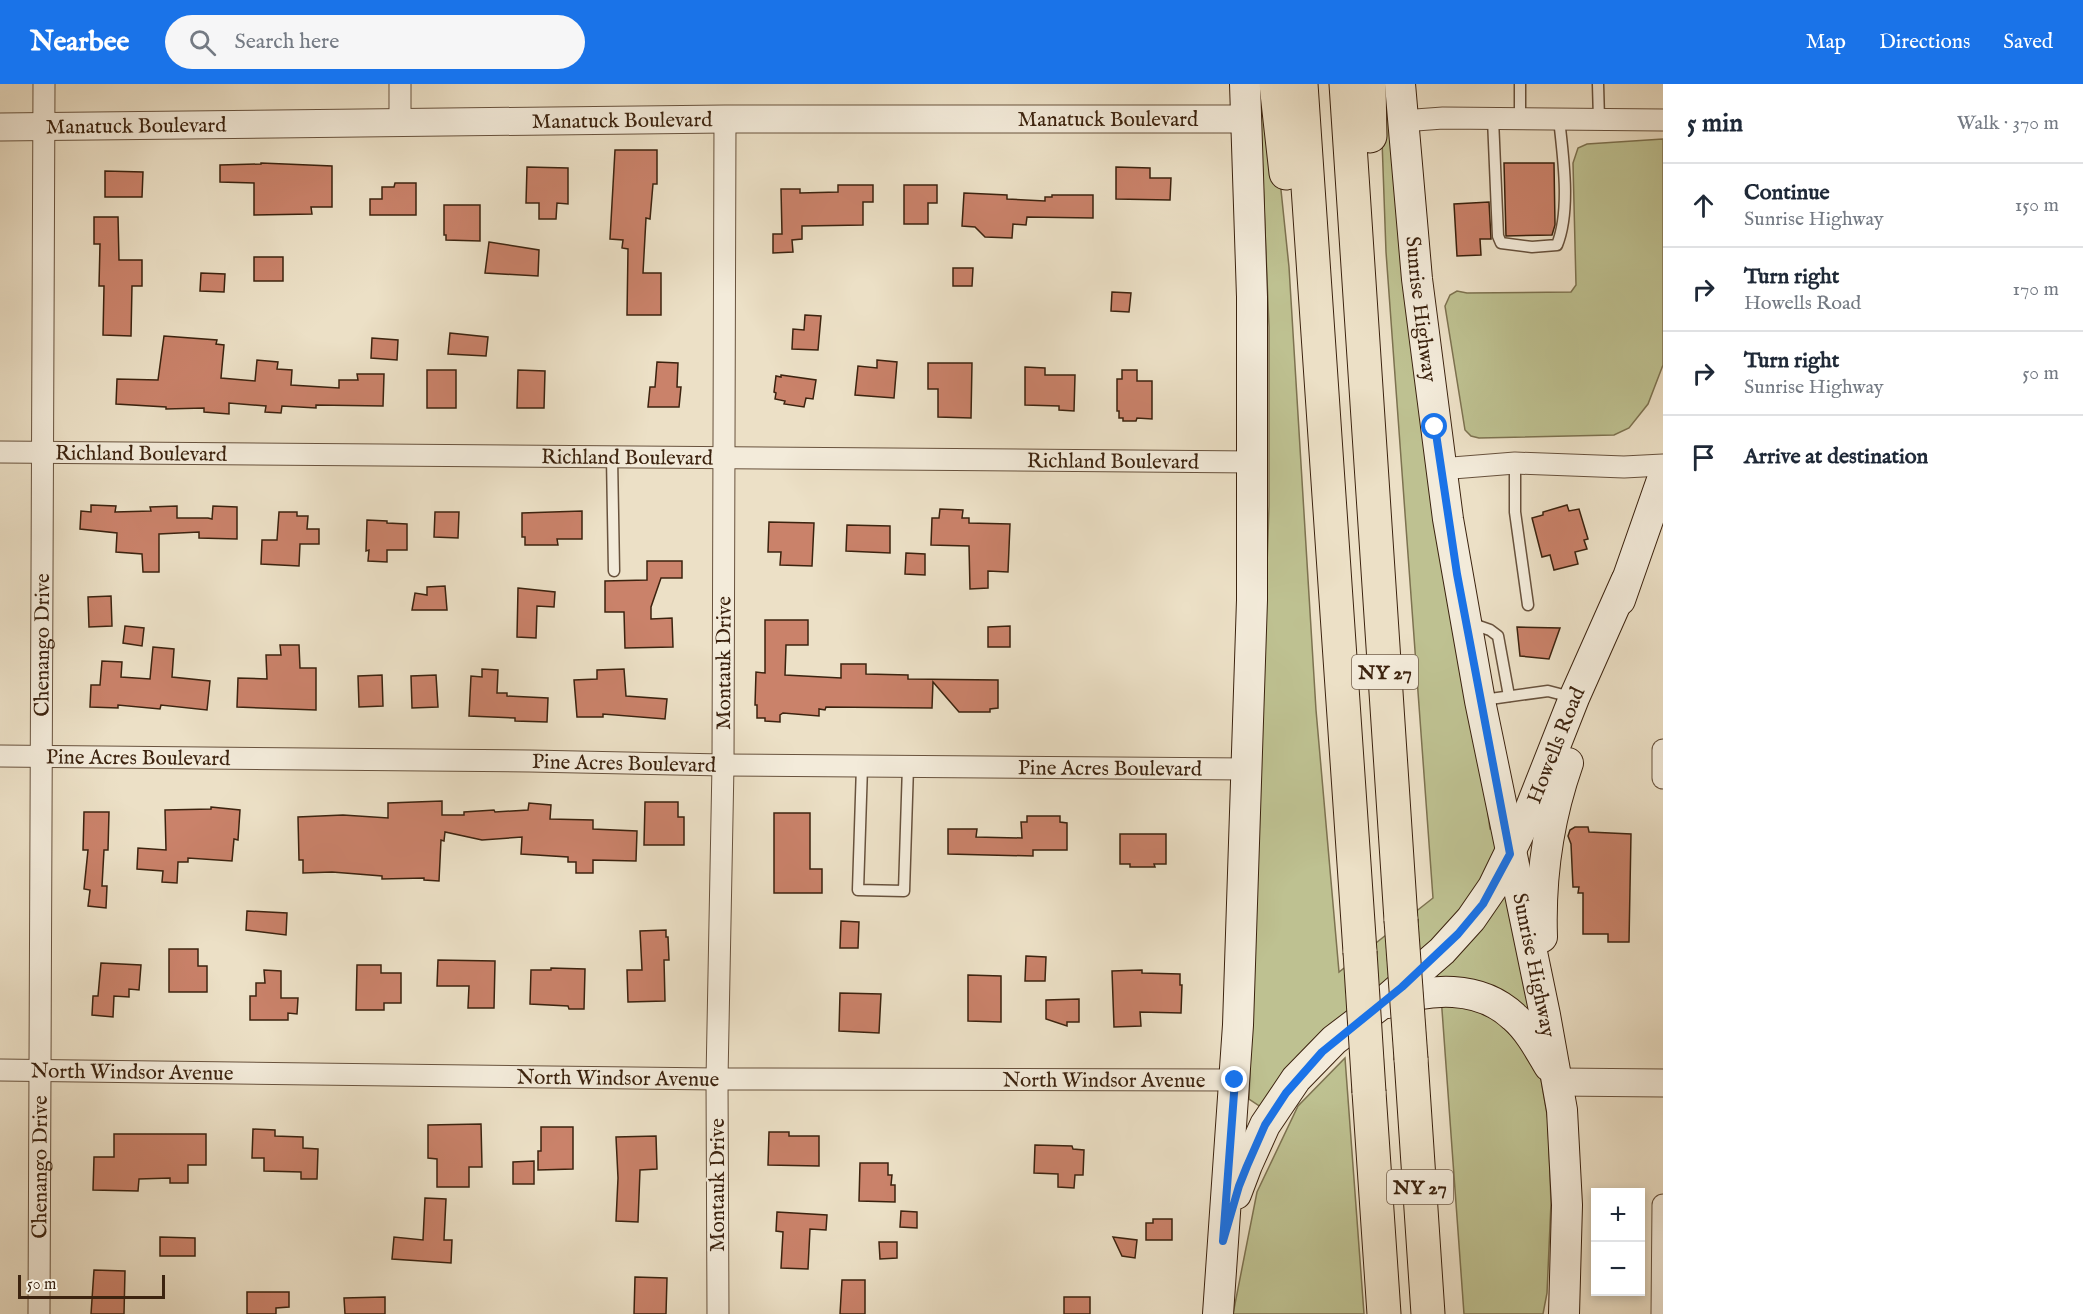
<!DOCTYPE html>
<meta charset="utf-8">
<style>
:root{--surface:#fff;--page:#f6f6f7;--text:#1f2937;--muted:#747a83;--line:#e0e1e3;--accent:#1a73e8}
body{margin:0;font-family:"IM FELL English",serif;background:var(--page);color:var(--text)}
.controls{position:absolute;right:18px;bottom:18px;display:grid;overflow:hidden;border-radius:0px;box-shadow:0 3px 9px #0003}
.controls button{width:54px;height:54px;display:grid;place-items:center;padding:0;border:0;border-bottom:2px solid var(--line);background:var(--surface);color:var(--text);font:30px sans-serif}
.scale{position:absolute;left:18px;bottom:15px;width:147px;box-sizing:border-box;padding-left:6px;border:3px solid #3c230f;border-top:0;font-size:16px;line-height:21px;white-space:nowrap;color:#3c230f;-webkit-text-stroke:4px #f3ebda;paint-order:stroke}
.stop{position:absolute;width:18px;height:18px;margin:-14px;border:4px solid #1a73e8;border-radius:50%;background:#fff}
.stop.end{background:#1a73e8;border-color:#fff;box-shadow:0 2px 6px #0008}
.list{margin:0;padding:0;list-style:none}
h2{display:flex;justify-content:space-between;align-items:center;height:78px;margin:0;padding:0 24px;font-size:26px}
h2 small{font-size:20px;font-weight:400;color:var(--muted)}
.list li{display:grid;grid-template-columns:39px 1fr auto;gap:18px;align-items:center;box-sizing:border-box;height:84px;padding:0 24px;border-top:2px solid var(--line)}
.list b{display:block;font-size:22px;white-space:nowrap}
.list p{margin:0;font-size:20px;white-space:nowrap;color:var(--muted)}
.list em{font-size:20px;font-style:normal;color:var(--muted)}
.icon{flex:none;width:33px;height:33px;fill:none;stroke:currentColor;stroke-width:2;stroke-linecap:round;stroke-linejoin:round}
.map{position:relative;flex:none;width:1663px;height:1230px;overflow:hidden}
header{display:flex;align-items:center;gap:36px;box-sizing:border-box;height:84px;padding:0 30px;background:var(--accent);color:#fff}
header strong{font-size:28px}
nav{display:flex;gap:33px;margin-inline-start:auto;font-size:21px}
.search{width:420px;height:54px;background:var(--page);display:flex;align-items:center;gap:15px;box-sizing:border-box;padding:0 21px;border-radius:33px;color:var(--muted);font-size:22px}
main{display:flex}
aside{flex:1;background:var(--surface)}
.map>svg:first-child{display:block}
.green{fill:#bec191;stroke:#7d7250;stroke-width:1.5}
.building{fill:#ca826a;stroke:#3c230f;stroke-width:1.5}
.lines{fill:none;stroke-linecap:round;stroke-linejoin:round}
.service-casing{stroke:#68523d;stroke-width:13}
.minor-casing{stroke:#68523d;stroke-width:23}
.tertiary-casing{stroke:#68523d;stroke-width:29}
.secondary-casing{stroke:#3c230f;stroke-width:32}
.motorway-casing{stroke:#3c230f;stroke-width:35}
.service{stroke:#f3ebda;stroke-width:10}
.minor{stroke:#f3ebda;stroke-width:21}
.tertiary{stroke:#f3ebda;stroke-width:27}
.secondary{stroke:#f3ebda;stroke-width:30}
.motorway{stroke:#ece0c6;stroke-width:33}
.motorway-bridge-casing{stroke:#3c230f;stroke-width:35;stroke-linecap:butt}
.motorway-bridge{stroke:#ece0c6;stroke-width:33}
.route{stroke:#1a73e8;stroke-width:8}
.labels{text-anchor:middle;stroke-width:4.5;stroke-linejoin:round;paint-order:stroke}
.shield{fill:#f3ebda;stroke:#735f4c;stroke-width:1.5}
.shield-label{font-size:20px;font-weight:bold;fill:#3c230f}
.street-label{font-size:21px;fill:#3c230f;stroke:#f3ebda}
</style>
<header>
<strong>Nearbee</strong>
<div class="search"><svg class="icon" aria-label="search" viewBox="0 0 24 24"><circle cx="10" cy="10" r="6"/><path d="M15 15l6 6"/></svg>Search here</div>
<nav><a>Map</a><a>Directions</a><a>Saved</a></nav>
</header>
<main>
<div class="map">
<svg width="1663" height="1230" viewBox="0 0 1663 1230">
<rect width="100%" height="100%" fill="#ece0c6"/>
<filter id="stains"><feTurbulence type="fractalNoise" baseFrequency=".00333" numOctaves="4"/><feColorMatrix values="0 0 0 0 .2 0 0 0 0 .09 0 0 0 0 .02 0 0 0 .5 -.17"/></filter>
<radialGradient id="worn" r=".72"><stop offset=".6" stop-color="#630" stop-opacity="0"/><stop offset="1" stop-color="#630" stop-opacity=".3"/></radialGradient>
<g class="green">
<polygon points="1259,0 1270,0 1289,183 1316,626 1339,888 1433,814 1386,168 1380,0 1392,0 1490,745 1498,745 1499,762 1486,800 1445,851 1261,1023 1249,1015 1269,422 1269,243"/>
<polygon points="1663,55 1663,281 1648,320 1629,344 1614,351 1479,354 1471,352 1465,346 1445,222 1450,211 1457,207 1467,209 1571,208 1576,201 1573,79 1578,64 1587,60"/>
<polygon points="1505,812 1537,937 1418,905"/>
<polygon points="1441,912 1477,917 1538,978 1548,1036 1551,1119 1547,1209 1543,1230 1464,1230"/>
<polygon points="1345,974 1364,1230 1233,1230 1257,1108 1298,1022"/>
</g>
<g class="building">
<polygon points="615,66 657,66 657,100 653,100 650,135 646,134 643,189 661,189 661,231 627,231 628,165 622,164 623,156 610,155"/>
<polygon points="261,79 332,82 332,123 311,123 312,130 254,131 254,99 220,98 220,81 261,80"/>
<polygon points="1504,79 1554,79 1555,141 1552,151 1506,152"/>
<polygon points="527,83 568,84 568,120 557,119 556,135 539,135 539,119 526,119"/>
<polygon points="1116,83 1150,84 1150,94 1171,94 1170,116 1116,115"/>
<polygon points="105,87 143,88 142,113 105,113"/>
<polygon points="395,99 416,99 416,131 370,131 370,115 382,115 382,103 394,103"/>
<polygon points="838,101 873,101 873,118 863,118 863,141 802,142 802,155 792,156 793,168 773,169 773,150 782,150 781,105 800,105 800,109 838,108"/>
<polygon points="904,101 937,101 937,119 928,119 928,140 904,140"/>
<polygon points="964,109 1007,111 1007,115 1045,117 1045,113 1052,113 1052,111 1093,111 1093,134 1027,133 1026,141 1013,140 1012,154 985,153 975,143 962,142"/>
<polygon points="1489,118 1491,155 1480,155 1481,171 1457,172 1454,120"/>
<polygon points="444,121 480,121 480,157 446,156 446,151 444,151"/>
<polygon points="94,133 118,133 119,176 142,176 142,202 132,202 131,252 103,251 104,202 99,202 100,160 94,160"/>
<polygon points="489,158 539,166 538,192 485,189"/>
<rect x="254" y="173" width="29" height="24"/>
<polygon points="953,184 973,184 972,202 953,202"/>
<polygon points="201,189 225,190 224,208 200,207"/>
<polygon points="1112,208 1131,209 1129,228 1111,227"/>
<polygon points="805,231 821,232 818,266 792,265 793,245 804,246"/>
<polygon points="450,249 488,253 486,272 448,270"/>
<polygon points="164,252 217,256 216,260 224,261 221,294 255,297 257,276 278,278 277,285 292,286 291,301 339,304 339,296 358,296 357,290 384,290 383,322 316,321 316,324 282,322 281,329 265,328 266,322 229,319 229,330 204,328 204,324 166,325 166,323 116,320 117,295 158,296"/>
<polygon points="372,254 398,256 397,276 371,274"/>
<polygon points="877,276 897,278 894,314 855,311 858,282 877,284"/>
<polygon points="657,278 678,279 677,303 681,303 679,323 648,323 650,303 655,303"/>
<polygon points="928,279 972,279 971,334 938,333 938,305 928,305"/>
<polygon points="1025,283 1045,284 1045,291 1075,291 1074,327 1059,326 1059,322 1025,321"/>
<rect x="427" y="286" width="29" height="38"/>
<polygon points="518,286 545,287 544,324 517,324"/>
<polygon points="1122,286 1137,286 1137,297 1152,297 1152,335 1137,334 1136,337 1123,337 1123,334 1119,334 1119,327 1117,327 1117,295 1122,295"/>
<polygon points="781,291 816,296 813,315 806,314 804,323 784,320 785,317 775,315 776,309 774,308 776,292 781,293"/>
<polygon points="91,421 116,422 115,428 151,427 150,423 177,422 177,434 208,434 212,435 213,422 237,423 237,455 199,454 199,448 159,450 159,488 143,488 142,470 116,468 117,449 80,445 81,427 91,428"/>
<polygon points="1567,421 1569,427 1579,425 1588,455 1584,456 1587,465 1575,468 1578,480 1554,486 1550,471 1542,473 1532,434 1543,431 1543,428"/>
<polygon points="940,425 963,426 962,434 969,434 969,439 1010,440 1008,488 988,487 988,504 970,505 969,462 931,461 932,434 939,434"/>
<polygon points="582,427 582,455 557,455 558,461 525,461 525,453 522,453 522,429"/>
<polygon points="279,428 297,428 297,432 308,432 307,445 319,445 319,460 300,460 299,482 261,480 262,456 277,456"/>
<polygon points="435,428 459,428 458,454 434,453"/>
<polygon points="367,436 387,437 387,439 407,440 407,466 387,466 387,478 368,477 369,466 366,467"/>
<polygon points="769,438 814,439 812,482 780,481 781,468 768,468"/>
<polygon points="847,441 890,442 890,469 846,467"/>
<polygon points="906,469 925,470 925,491 905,490"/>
<polygon points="647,477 682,477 682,494 661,494 651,523 651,535 672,534 673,563 625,564 624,528 605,528 605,497 647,496"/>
<polygon points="445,502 447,526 412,526 415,509 427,511 427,503"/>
<polygon points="518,504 555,508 554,523 537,522 536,554 517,553"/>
<polygon points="111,512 112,542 89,543 88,513"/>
<polygon points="765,536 808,536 808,561 786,561 785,591 841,594 841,580 866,580 866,590 908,591 908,595 998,596 998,624 990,625 990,628 959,628 933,598 932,624 826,623 825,626 819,625 819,632 783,629 780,631 780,638 765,637 765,634 757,634 757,621 755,621 756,588 765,589"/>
<polygon points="125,542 144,544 142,562 123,559"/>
<polygon points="1010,542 1010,563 988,563 988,543"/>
<polygon points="1517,543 1560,544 1549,575 1520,572"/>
<polygon points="280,561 299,561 300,584 316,584 316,626 237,623 238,594 267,595 266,571 281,571"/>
<polygon points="153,563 174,565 172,593 210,597 207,626 161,621 160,625 118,621 118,624 90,623 91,601 100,601 102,577 122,578 121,593 150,595"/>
<polygon points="482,585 498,586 497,609 507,609 507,612 548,614 547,638 515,637 515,634 469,632 471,592 482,593"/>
<polygon points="624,585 626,612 667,615 665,635 603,630 603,633 577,633 574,596 597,595 597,586"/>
<polygon points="382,591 383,622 359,623 358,592"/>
<polygon points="436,591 438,623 412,624 411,592"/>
<polygon points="442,717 442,731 464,731 464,728 494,726 495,728 528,726 529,719 551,721 550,735 593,736 593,745 637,747 636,777 593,776 593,789 576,789 576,778 568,778 568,773 521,770 522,753 482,756 445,748 444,757 441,756 439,797 424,796 424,794 382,795 382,792 332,788 303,789 303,776 299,776 298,733 343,731 388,734 388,719"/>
<polygon points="645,718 678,718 678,733 684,733 684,761 644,761"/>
<polygon points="211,723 240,726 238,756 234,755 232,777 188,774 188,778 178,778 177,799 162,798 163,787 137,785 138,764 166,766 165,726 211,725"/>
<polygon points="84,728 109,728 108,766 104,766 102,802 107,802 106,824 88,822 90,806 84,805 88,766 83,766"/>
<polygon points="774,729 810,729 810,785 822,785 822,809 774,809"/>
<polygon points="1027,732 1060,732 1060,738 1067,739 1067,766 1033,766 1033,772 948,770 948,745 977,745 976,753 1022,754 1021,738 1027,738"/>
<polygon points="1575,743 1588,743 1589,748 1631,750 1629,858 1608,858 1608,850 1583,850 1583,809 1578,809 1579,803 1573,803 1571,760 1568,752 1570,746"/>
<polygon points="1120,750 1166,750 1166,780 1154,780 1155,783 1130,783 1130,780 1120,780"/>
<polygon points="247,827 287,829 286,851 246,846"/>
<polygon points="841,837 859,838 858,864 840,864"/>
<polygon points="666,846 666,853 668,853 669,876 664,876 665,917 628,918 627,886 642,886 640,847"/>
<polygon points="169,865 198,865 198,882 207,882 207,908 169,908"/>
<polygon points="1026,872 1046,873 1045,897 1025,897"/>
<polygon points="438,876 495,877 494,924 468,924 469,902 437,902"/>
<polygon points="101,879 141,881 139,906 129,905 129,913 114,912 113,933 92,931 93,912 98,912"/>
<polygon points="357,881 381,881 381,889 401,889 401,919 384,919 384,926 356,926"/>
<polygon points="551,884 585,885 584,925 569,925 568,922 530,920 531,886 551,886"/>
<polygon points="264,886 281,887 281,914 298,914 297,930 288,929 288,936 250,936 250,912 256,912 256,899 265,899"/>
<polygon points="1142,886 1142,889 1180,890 1180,901 1182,901 1181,929 1140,928 1141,942 1114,943 1112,887"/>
<polygon points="968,891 1001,892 1001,938 968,937"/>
<polygon points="840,909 881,910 879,949 839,947"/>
<polygon points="1079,915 1079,938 1067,938 1067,942 1046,935 1046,916"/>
<polygon points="481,1040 482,1083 469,1083 469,1103 437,1103 437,1075 428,1074 428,1041"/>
<polygon points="541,1043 573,1043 573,1085 538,1086 538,1067 541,1067"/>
<polygon points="253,1045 275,1046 275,1052 303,1053 303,1064 318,1065 317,1095 301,1095 301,1088 264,1087 264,1074 252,1074"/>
<polygon points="769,1048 789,1048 789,1052 819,1052 819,1082 768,1081"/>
<polygon points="114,1050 206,1050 206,1081 188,1081 188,1099 170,1099 170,1094 139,1095 138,1107 93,1106 94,1073 114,1073"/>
<polygon points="656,1052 657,1085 640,1086 638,1138 616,1137 618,1094 616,1053"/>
<polygon points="1035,1061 1072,1062 1073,1065 1084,1066 1083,1091 1075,1091 1074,1104 1058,1103 1058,1090 1034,1089"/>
<polygon points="534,1077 534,1100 513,1100 513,1078"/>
<polygon points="860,1079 888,1079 888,1091 892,1091 891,1101 895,1101 895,1118 859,1117"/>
<polygon points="425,1114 446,1115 444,1156 452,1156 451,1179 392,1175 394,1153 423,1156"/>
<polygon points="901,1127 917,1128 917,1144 900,1143"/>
<polygon points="777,1128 827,1131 826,1146 810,1145 808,1185 781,1184 783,1148 776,1147"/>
<polygon points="1153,1135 1172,1135 1172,1156 1146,1156 1146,1139 1153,1139"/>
<polygon points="160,1153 195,1154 195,1172 160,1172"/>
<polygon points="1113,1153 1137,1156 1135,1174 1122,1172"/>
<polygon points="879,1158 897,1158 897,1174 880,1175"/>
<polygon points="94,1186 125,1187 124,1230 91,1230"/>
<polygon points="635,1193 667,1194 666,1230 634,1230"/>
<polygon points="842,1196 865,1196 865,1230 840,1230"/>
<polygon points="247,1208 289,1208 289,1223 276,1224 276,1230 247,1230"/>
<polygon points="385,1213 385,1230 345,1230 344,1214"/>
<rect x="1064" y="1213" width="26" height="17"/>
</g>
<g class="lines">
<defs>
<g id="service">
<polyline points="1520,0 1520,35"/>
<polyline points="1598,0 1599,36"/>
<path d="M1493 35 1498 152 1501 159 1532 163 1557 161C1571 126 1563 72 1559 35"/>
<polyline points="612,373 614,487"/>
<polyline points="1515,379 1515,428 1528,521"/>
<polyline points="1470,539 1490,546 1498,552 1509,612"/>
<polyline points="1483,616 1548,607 1571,613"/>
<polyline points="862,682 858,806 904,807 908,682"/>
</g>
<g id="minor">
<polyline points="400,0 400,40"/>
<polyline points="1402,37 1443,34 1663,36"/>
<path id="s1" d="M0 368 1254 378"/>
<polyline points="1440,385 1515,379 1624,383 1663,381"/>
<polyline points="1663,666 1663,694"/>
<path id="s2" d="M0 672 530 677 723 681 1247 685"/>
<path id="s3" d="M0 986 717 995 1235 996"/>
<path id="s4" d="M39 1230 44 0"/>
<path id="s5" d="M718 1230 717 995 723 681 725 35"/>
<polyline points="1662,1230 1663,1121"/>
</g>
<g id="tertiary">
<path id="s6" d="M0 43 725 35H1246"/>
<polyline points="1558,998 1663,999"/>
</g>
<g id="secondary">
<path id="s7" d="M1400 0 1417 195 1448 435 1480 617 1545 931 1562 1026 1567 1121 1564 1230"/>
<polyline points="1620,516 1663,393"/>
<path d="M1542 853C1540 793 1548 736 1568 679"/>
<path d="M1387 919C1429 904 1479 900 1514 933 1529 946 1539 965 1549 982"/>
<path id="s8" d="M1236 1110 1247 1081 1265 1041 1296 995 1334 956 1380 921 1442 867 1471 835 1493 803 1527 733 1574 614 1626 497"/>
<polyline points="1218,1230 1238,941 1252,516 1252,213 1245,0"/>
</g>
<g id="motorway">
<polyline points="1276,0 1286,89"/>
<polyline points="1301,0 1360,868"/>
<polyline points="1346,0 1401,836"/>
<polyline points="1369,0 1370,52"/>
<polyline points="1411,975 1428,1230"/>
<polyline points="1369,1008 1384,1230"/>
</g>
</defs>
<use href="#service" class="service-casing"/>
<use href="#minor" class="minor-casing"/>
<use href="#tertiary" class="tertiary-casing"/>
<use href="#secondary" class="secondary-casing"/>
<use href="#motorway" class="motorway-casing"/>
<use href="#service" class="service"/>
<use href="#minor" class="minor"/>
<use href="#tertiary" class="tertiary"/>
<use href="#secondary" class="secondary"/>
<use href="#motorway" class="motorway"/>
<defs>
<g id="motorway-bridge">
<polyline points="1401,836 1411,975"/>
<polyline points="1360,868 1369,1008"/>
</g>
</defs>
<use href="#motorway-bridge" class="motorway-bridge-casing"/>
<use href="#motorway-bridge" class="motorway-bridge"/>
</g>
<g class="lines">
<polyline class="route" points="1235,996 1223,1157 1239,1102 1247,1082 1265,1041 1286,1009 1322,968 1402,903 1458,850 1483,820 1510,770 1457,490 1435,343"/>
</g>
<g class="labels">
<g class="shield">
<rect x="1352" y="571" width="66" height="34" rx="4.5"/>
<rect x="1387" y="1086" width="66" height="34" rx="4.5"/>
</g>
<g class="shield-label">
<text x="1385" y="595">NY 27</text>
<text x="1420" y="1110">NY 27</text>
</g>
<g class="street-label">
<text dy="7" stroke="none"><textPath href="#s6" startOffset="1108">Manatuck Boulevard</textPath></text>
<text dy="7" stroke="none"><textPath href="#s6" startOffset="622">Manatuck Boulevard</textPath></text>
<text dy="7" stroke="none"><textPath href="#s6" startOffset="136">Manatuck Boulevard</textPath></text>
<text dy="7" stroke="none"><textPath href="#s7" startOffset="226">Sunrise Highway</textPath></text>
<text dy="7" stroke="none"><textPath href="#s1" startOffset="141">Richland Boulevard</textPath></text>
<text dy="7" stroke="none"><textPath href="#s1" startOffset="627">Richland Boulevard</textPath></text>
<text dy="7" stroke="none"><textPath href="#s1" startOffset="1113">Richland Boulevard</textPath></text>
<text dy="7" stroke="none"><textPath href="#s4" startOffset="669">Chenango Drive</textPath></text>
<text dy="7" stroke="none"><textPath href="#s5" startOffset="651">Montauk Drive</textPath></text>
<text dy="7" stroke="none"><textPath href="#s8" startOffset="562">Howells Road</textPath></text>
<text dy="7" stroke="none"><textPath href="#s2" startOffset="138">Pine Acres Boulevard</textPath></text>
<text dy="7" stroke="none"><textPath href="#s2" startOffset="624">Pine Acres Boulevard</textPath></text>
<text dy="7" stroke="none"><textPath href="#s2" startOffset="1110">Pine Acres Boulevard</textPath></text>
<text dy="7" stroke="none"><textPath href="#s7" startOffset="892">Sunrise Highway</textPath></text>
<text dy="7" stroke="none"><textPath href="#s3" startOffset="132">North Windsor Avenue</textPath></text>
<text dy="7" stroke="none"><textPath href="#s3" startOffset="618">North Windsor Avenue</textPath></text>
<text dy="7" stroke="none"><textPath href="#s3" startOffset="1104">North Windsor Avenue</textPath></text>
<text dy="7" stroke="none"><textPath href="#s4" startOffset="147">Chenango Drive</textPath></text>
<text transform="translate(717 1101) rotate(-90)" y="7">Montauk Drive</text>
</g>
</g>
<rect width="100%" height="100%" filter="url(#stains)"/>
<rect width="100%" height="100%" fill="url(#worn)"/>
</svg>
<div class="controls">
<button>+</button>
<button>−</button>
</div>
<div class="scale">50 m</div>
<div class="stop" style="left:1435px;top:343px"></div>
<div class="stop end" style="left:1235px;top:996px"></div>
</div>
<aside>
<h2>5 min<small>Walk · 370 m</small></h2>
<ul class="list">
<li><svg class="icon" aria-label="ahead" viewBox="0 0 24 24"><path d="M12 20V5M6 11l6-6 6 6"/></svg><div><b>Continue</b><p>Sunrise Highway</p></div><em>150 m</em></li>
<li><svg class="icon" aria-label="right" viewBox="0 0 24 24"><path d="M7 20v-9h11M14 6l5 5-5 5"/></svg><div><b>Turn right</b><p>Howells Road</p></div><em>170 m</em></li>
<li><svg class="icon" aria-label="right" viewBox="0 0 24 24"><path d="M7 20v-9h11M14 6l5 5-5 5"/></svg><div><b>Turn right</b><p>Sunrise Highway</p></div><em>50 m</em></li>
<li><svg class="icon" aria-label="arrive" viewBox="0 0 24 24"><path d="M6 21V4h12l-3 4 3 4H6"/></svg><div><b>Arrive at destination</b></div></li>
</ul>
</aside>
</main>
